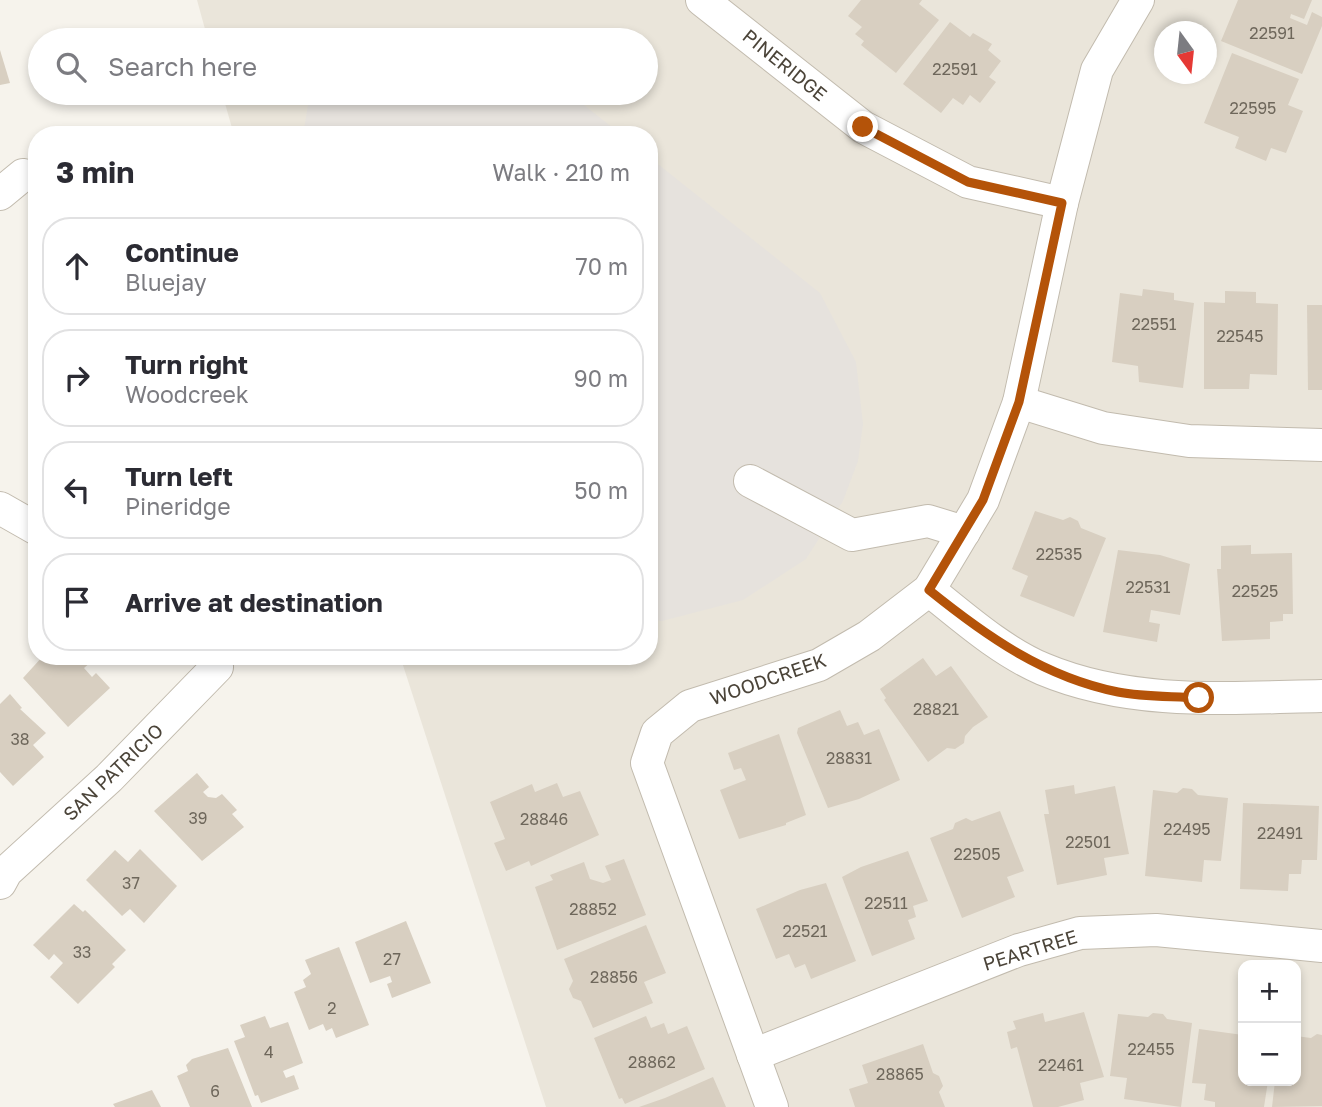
<!DOCTYPE html>
<meta charset="utf-8">
<style>
:root{--surface:#fff;--page:#f2f2f3;--text:#2b2b33;--muted:#7c7c81;--line:#e1e1e2}
body{margin:0;font-family:"Golos Text",sans-serif;background:var(--page);color:var(--text)}
.controls{position:absolute;right:21px;bottom:21px;display:grid;overflow:hidden;border-radius:14px;box-shadow:0 4px 10px #0003}
.controls button{width:63px;height:63px;display:grid;place-items:center;padding:0;border:0;border-bottom:2px solid var(--line);background:var(--surface);color:var(--text);font:35px sans-serif}
.compass{position:absolute;left:1154px;top:21px;width:63px;height:63px;border-radius:50%;background:var(--surface);box-shadow:0 4px 10px #0003;rotate:165deg}
.stop{position:absolute;width:21px;height:21px;margin:-16px;border:5px solid #b45309;border-radius:50%;background:#fff}
.stop.end{background:#b45309;border-color:#fff;box-shadow:0 2px 7px #0008}
.list{margin:0;padding:0;list-style:none}
h2{display:flex;justify-content:space-between;align-items:center;height:91px;margin:0;padding:0 28px;font-size:30px}
h2 small{font-size:23px;font-weight:400;color:var(--muted)}
.list li{display:grid;grid-template-columns:46px 1fr auto;gap:21px;align-items:center;box-sizing:border-box;height:98px;margin:0 14px 14px;padding:0 14px;border:2px solid var(--line);border-radius:28px}
.list b{display:block;font-size:26px;white-space:nowrap}
.list p{margin:0;font-size:23px;white-space:nowrap;color:var(--muted)}
.list em{font-size:23px;font-style:normal;color:var(--muted)}
.icon{flex:none;width:38px;height:38px;fill:none;stroke:currentColor;stroke-width:2;stroke-linecap:round;stroke-linejoin:round}
.map{position:relative;flex:none;width:1322px;height:1107px;overflow:hidden}
.search{position:absolute;background:var(--surface);box-shadow:0 4px 10px #0003;left:28px;top:28px;width:630px;height:77px;display:flex;align-items:center;gap:18px;box-sizing:border-box;padding:0 24px;border-radius:38px;color:var(--muted);font-size:26px}
.panel{position:absolute;background:var(--surface);box-shadow:0 4px 10px #0003;left:28px;top:126px;width:630px;height:539px;border-radius:28px}
.map>svg:first-child{display:block}
.residential{fill:#eae5da;fill-rule:evenodd}
.industrial{fill:#e6e2dd}
.building{fill:#d8cfc1}
.lines{fill:none;stroke-linecap:round;stroke-linejoin:round}
.minor-casing{stroke:#c2bbae;stroke-width:34}
.minor{stroke:#fff;stroke-width:32}
.route{stroke:#b45309;stroke-width:9}
.labels{text-anchor:middle;stroke-width:5;stroke-linejoin:round;paint-order:stroke}
.number-label{font-size:16px;fill:#6e675b}
.street-label{font-size:19px;fill:#4b4439;stroke:#fff}
</style>
<div class="map">
<svg width="1322" height="1107" viewBox="0 0 1322 1107">
<rect width="100%" height="100%" fill="#f6f3ec"/>
<path class="residential" d="M197 0H1322V1107H546L400 656H649V135H234L222 93H646V40H208ZM1164 32H1206V74H1164ZM1243 965H1296V1081H1243Z"/>
<g class="industrial">
<polygon points="310,93 550,93 575,98 622,135 303,135"/>
<polygon points="649,157 820,293 856,362 863,424 858,461 843,501 806,559 743,600 662,621 649,619"/>
</g>
<g class="building">
<polygon points="861,0 922,0 919,4 939,20 896,73 861,45 864,41 855,34 862,27 848,16"/>
<polygon points="1238,0 1312,0 1304,19 1291,14 1290,18 1307,25 1312,12 1322,17 1322,26 1302,74 1221,41"/>
<polygon points="950,22 970,37 973,33 992,44 988,50 1001,61 989,77 996,82 980,103 970,95 963,105 953,98 941,113 903,84"/>
<polygon points="0,50 10,83 0,85"/>
<polygon points="1232,53 1299,79 1288,105 1303,111 1286,153 1271,148 1266,161 1235,148 1239,137 1204,123"/>
<polygon points="1143,289 1174,293 1174,300 1194,303 1183,388 1139,382 1138,366 1112,362 1120,293 1142,296"/>
<polygon points="1225,291 1256,292 1256,303 1278,304 1277,375 1250,374 1249,389 1204,389 1204,302 1225,303"/>
<polygon points="1307,305 1322,305 1322,390 1308,390"/>
<polygon points="1035,511 1063,520 1070,517 1078,521 1081,528 1106,538 1074,617 1020,596 1028,576 1012,569"/>
<polygon points="1251,545 1251,554 1292,553 1293,614 1283,614 1283,621 1270,622 1270,639 1222,641 1217,569 1221,569 1221,546"/>
<polygon points="1118,550 1160,555 1190,564 1180,615 1151,610 1149,622 1160,624 1157,642 1103,632"/>
<polygon points="43,656 87,656 92,661 84,668 92,677 96,673 110,688 68,727 23,678"/>
<polygon points="923,658 936,676 951,666 988,717 973,727 965,736 964,743 955,749 947,748 928,762 884,700 886,698 880,689"/>
<polygon points="10,694 22,708 20,709 46,733 33,745 44,757 13,786 0,772 0,704"/>
<polygon points="840,710 847,726 858,722 864,735 879,729 900,780 859,799 828,808 797,733 798,728"/>
<polygon points="779,734 806,815 786,823 786,825 739,839 720,790 746,780 741,768 734,770 728,753"/>
<polygon points="197,773 209,787 203,792 208,797 216,798 222,794 237,810 232,814 244,827 202,861 154,811"/>
<polygon points="557,783 563,797 580,791 599,835 531,866 529,861 506,871 494,843 505,839 490,802 532,784 535,792"/>
<polygon points="1074,785 1075,794 1115,786 1129,854 1104,858 1107,875 1057,885 1044,814 1049,814 1045,790"/>
<polygon points="1183,788 1192,789 1198,795 1228,798 1221,861 1204,860 1202,882 1145,876 1153,790 1177,793"/>
<polygon points="1243,803 1319,806 1317,860 1302,860 1301,874 1289,874 1288,891 1240,889"/>
<polygon points="1000,811 1024,871 1007,877 1015,897 962,918 930,838 953,829 955,823 966,818 972,821"/>
<polygon points="140,849 177,886 144,923 130,909 122,916 86,880 115,850 128,862"/>
<polygon points="908,851 928,901 913,906 916,917 908,920 915,939 872,956 842,877 861,867"/>
<polygon points="624,859 646,915 557,950 535,887 553,880 550,875 584,862 590,879 603,883 611,880 605,866"/>
<polygon points="826,883 856,961 811,979 805,964 795,968 789,954 776,959 756,909 800,890"/>
<polygon points="74,904 83,912 85,910 126,950 112,964 115,967 78,1004 50,977 63,963 54,954 49,960 33,945"/>
<polygon points="406,921 431,983 392,998 387,984 392,982 390,976 370,983 355,942"/>
<polygon points="646,925 666,973 644,982 653,1003 593,1028 581,1001 573,998 569,989 573,981 564,959"/>
<polygon points="339,947 369,1025 336,1038 332,1028 326,1031 323,1024 309,1030 294,992 306,987 303,980 311,974 305,960"/>
<polygon points="1084,1012 1104,1077 1080,1083 1084,1100 1058,1107 1033,1107 1017,1047 1011,1049 1007,1032 1016,1029 1013,1021 1043,1013 1045,1022"/>
<polygon points="1153,1013 1163,1014 1167,1019 1192,1023 1181,1107 1124,1099 1127,1078 1110,1076 1118,1014 1148,1017"/>
<polygon points="265,1016 270,1028 288,1022 303,1063 283,1071 286,1078 294,1075 299,1089 261,1103 258,1095 255,1096 234,1041 245,1037 240,1025"/>
<polygon points="646,1016 651,1028 664,1023 668,1034 687,1026 705,1069 625,1104 622,1098 619,1099 594,1038"/>
<polygon points="1199,1029 1243,1035 1243,1081 1268,1081 1264,1107 1215,1107 1215,1102 1204,1100 1206,1084 1192,1083"/>
<polygon points="1317,1034 1322,1035 1322,1106 1272,1107 1275,1081 1296,1081 1296,1036 1311,1038"/>
<polygon points="923,1044 933,1073 939,1076 943,1086 939,1092 945,1107 855,1107 849,1089 868,1083 862,1065"/>
<polygon points="228,1048 252,1107 190,1107 177,1076 188,1071 186,1065 192,1059"/>
<polygon points="713,1077 726,1107 639,1107 665,1098"/>
<polygon points="152,1090 161,1107 115,1107 113,1104"/>
</g>
<g class="lines">
<defs>
<g id="minor">
<polyline points="702,0 863,127 968,182 1062,203"/>
<polyline points="0,194 23,175"/>
<polyline points="1019,402 1103,428 1189,441 1322,445"/>
<polyline points="750,481 852,535 928,521 964,532"/>
<polyline points="0,508 37,529"/>
<path d="M929 590C964 618 1001 651 1043 669 1131 706 1228 698 1322 696"/>
<polyline points="0,883 6,872 109,778 217,667 216,656"/>
<polyline points="753,1055 1019,950 1080,933 1156,930 1322,946"/>
<polyline points="772,1107 647,763 657,733 690,706 819,665 869,636 929,590 983,500 1019,402 1062,203 1097,70 1138,0"/>
</g>
</defs>
<use href="#minor" class="minor-casing"/>
<use href="#minor" class="minor"/>
</g>
<g class="lines">
<path class="route" d="M863 127 968 182 1062 203 1019 402 983 500 929 590C986 636 1044 677 1118 692 1143 697 1172 696 1199 698"/>
</g>
<g class="labels">
<g class="number-label">
<text x="1272" y="39">22591</text>
<text x="955" y="75">22591</text>
<text x="1253" y="114">22595</text>
<text x="1154" y="330">22551</text>
<text x="1240" y="342">22545</text>
<text x="1059" y="560">22535</text>
<text x="1148" y="593">22531</text>
<text x="1255" y="597">22525</text>
<text x="936" y="715">28821</text>
<text x="20" y="745">38</text>
<text x="849" y="764">28831</text>
<text x="198" y="824">39</text>
<text x="544" y="825">28846</text>
<text x="1187" y="835">22495</text>
<text x="1280" y="839">22491</text>
<text x="1088" y="848">22501</text>
<text x="977" y="860">22505</text>
<text x="131" y="889">37</text>
<text x="886" y="909">22511</text>
<text x="593" y="915">28852</text>
<text x="805" y="937">22521</text>
<text x="82" y="958">33</text>
<text x="392" y="965">27</text>
<text x="614" y="983">28856</text>
<text x="332" y="1014">2</text>
<text x="1151" y="1055">22455</text>
<text x="269" y="1058">4</text>
<text x="652" y="1068">28862</text>
<text x="1061" y="1071">22461</text>
<text x="900" y="1080">28865</text>
<text x="215" y="1097">6</text>
</g>
<g class="street-label">
<text transform="translate(785 65) rotate(39)" y="7">PINERIDGE</text>
<text transform="translate(768 679) rotate(-19)" y="7">WOODCREEK</text>
<text transform="translate(113 772) rotate(-44)" y="7">SAN PATRICIO</text>
<text transform="translate(1030 950) rotate(-17)" y="7">PEARTREE</text>
</g>
</g>
</svg>
<div class="controls">
<button>+</button>
<button>−</button>
</div>
<svg class="compass" viewBox="-18 -18 36 36"><path d="M0-13l5 13h-10z" fill="#e53935"/><path d="M0 13l5-13h-10z" fill="#7c7c81"/></svg>
<div class="stop" style="left:1199px;top:698px"></div>
<div class="stop end" style="left:863px;top:127px"></div>
<div class="search"><svg class="icon" aria-label="search" viewBox="0 0 24 24"><circle cx="10" cy="10" r="6"/><path d="M15 15l6 6"/></svg>Search here</div>
<section class="panel">
<h2>3 min<small>Walk · 210 m</small></h2>
<ul class="list">
<li><svg class="icon" aria-label="ahead" viewBox="0 0 24 24"><path d="M12 20V5M6 11l6-6 6 6"/></svg><div><b>Continue</b><p>Bluejay</p></div><em>70 m</em></li>
<li><svg class="icon" aria-label="right" viewBox="0 0 24 24"><path d="M7 20v-9h11M14 6l5 5-5 5"/></svg><div><b>Turn right</b><p>Woodcreek</p></div><em>90 m</em></li>
<li><svg class="icon" aria-label="left" viewBox="0 0 24 24"><path d="M17 20v-9H6M10 6l-5 5 5 5"/></svg><div><b>Turn left</b><p>Pineridge</p></div><em>50 m</em></li>
<li><svg class="icon" aria-label="arrive" viewBox="0 0 24 24"><path d="M6 21V4h12l-3 4 3 4H6"/></svg><div><b>Arrive at destination</b></div></li>
</ul>
</section>
</div>
